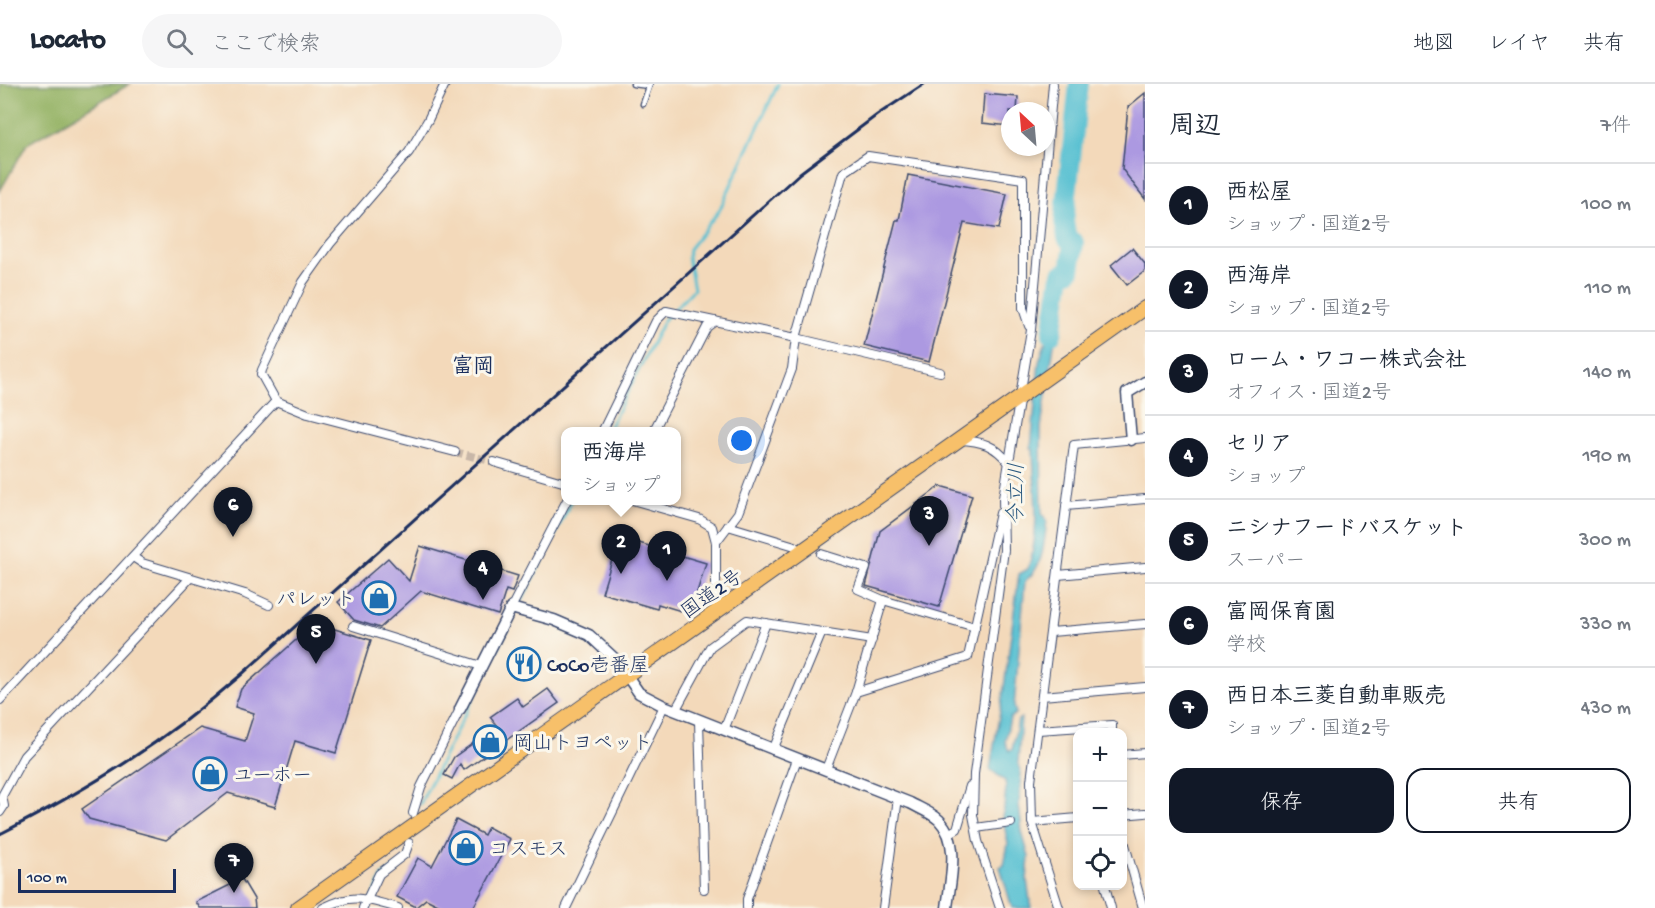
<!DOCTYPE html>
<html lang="ja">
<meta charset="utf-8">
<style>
:root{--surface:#fff;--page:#f6f6f7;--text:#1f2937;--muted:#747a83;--line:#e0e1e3;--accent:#111827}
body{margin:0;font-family:"Gochi Hand","Klee One",sans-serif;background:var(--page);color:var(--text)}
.controls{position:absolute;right:18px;bottom:18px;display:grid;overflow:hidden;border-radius:12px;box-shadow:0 3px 9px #0003}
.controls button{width:54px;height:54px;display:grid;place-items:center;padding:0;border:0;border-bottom:2px solid var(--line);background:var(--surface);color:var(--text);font:30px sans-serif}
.compass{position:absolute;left:1001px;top:18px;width:54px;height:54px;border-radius:50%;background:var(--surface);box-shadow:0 3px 9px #0003;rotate:334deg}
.scale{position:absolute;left:18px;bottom:15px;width:158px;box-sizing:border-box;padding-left:6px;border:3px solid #1b2f5e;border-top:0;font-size:16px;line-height:21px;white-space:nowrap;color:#1b2f5e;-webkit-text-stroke:4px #fbf7ec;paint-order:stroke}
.you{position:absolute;left:742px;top:357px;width:21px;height:21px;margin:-15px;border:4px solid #fff;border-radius:50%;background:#1a73e8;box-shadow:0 0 0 9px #1a73e833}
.badge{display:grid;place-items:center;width:39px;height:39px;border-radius:50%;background:var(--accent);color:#fff;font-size:20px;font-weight:700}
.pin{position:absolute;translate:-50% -50px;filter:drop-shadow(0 2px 3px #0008)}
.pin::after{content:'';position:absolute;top:32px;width:21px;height:18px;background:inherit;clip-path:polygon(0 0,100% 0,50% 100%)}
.popup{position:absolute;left:561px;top:343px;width:120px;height:78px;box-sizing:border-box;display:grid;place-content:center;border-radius:12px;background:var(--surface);filter:drop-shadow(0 2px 4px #0005);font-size:20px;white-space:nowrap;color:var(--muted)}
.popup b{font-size:22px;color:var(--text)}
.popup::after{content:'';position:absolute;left:50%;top:100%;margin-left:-12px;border:12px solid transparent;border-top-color:var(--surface)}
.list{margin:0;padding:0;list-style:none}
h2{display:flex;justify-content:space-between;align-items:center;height:78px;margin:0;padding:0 24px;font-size:26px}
h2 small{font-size:20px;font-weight:400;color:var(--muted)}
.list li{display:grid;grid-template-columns:39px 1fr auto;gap:18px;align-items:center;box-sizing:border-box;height:84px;padding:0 24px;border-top:2px solid var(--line)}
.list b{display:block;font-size:22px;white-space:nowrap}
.list p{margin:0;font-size:20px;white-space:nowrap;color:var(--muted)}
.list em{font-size:20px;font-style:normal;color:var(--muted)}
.actions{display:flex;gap:12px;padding:18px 24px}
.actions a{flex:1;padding:14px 0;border:2px solid var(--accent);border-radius:18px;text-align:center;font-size:21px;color:var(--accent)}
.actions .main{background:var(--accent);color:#fff}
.icon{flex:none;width:33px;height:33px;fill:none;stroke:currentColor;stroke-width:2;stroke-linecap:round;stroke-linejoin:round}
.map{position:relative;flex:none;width:1145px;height:824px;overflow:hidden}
header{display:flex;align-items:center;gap:36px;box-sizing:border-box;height:84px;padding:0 30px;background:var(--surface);border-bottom:2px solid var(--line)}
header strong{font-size:28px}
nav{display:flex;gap:33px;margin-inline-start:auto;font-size:21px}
.search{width:420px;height:54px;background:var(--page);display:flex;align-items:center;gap:15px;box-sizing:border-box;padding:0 21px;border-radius:33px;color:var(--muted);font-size:22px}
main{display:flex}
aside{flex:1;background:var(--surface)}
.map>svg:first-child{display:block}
.forest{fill:#94b265;stroke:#587062;stroke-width:1.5}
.water{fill:#55bfd1;stroke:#387798;stroke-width:1.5}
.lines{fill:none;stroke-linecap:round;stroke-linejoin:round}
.stream{stroke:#55bfd1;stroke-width:3}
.river{stroke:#55bfd1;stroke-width:20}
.building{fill:#ac99e1}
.minor-tunnel{stroke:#c8b7a8;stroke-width:8;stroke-dasharray:8 4;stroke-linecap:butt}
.service-casing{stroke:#3b486c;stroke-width:7}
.minor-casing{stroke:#3b486c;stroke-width:10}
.tertiary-casing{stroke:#3b486c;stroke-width:13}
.trunk-casing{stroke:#3b486c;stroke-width:16}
.service{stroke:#fff;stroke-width:4.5}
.minor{stroke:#fff;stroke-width:8}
.tertiary{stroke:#fff;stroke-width:10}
.trunk{stroke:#f7c06b;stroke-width:14}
.rail{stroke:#1b2f5e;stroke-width:3}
.labels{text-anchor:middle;stroke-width:6;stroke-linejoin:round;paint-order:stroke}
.street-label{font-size:20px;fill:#1b2f5e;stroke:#fbf7ec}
.poi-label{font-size:20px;fill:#1b2f5e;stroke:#fbf7ec;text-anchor:start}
.neighbourhood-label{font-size:21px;font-weight:bold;fill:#1b2f5e;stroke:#fbf7ec}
.water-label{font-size:21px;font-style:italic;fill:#2c5a80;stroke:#fbf7ec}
</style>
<header>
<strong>Locato</strong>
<div class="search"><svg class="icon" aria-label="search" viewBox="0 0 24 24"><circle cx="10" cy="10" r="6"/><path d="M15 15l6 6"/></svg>ここで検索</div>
<nav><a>地図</a><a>レイヤ</a><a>共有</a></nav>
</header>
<main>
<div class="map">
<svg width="1145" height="824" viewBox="0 0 1145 824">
<rect width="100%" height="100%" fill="#fbf7ec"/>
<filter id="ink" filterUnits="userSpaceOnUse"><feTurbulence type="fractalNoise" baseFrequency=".0167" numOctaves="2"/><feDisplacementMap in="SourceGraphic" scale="12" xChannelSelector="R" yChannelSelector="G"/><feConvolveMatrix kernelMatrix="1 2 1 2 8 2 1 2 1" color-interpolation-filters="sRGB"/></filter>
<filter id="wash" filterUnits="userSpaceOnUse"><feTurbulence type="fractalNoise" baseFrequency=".008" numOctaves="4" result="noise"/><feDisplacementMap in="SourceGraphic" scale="24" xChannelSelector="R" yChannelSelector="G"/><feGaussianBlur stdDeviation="1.35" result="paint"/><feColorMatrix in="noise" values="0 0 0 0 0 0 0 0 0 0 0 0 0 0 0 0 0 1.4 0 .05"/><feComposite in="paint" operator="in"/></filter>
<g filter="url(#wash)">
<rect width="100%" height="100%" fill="#f3d9ba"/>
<polygon class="forest" points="0,0 130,0 27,60 0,107"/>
<path class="water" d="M1056 225 1057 242 1041 344 1042 430 1047 436C1044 459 1044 483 1025 497L1014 623 1016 629 1010 634 1005 658 1009 667 1012 666 1018 636 1021 634 1018 680 1021 689 1019 721 1022 748 1029 773 1027 796 1031 824H1012L1000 783 1004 781 1008 760 1003 735 1006 704 1005 697 990 685 1004 604 1019 490 1028 485C1041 445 1034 406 1033 365L1031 364 1039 278Z"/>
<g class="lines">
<g class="stream">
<polyline points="607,348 664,236 694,205 688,174 689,165 719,127 778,0"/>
<polyline points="522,517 572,416"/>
<polyline points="420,720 510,540"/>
<polyline points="368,824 383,792 406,777 408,772"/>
</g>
<polyline class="river" points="1052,250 1060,197 1062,190 1070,186 1074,159 1067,154 1064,138 1079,0"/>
</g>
<g id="blocks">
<g class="building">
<polygon points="1145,9 1145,115 1122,85 1128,23"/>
<polygon points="984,10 1018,13 1017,27 1010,27 1010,42 982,39"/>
<polygon points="908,91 1007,110 999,145 964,139 929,278 864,262 896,136 899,136"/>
<polygon points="1132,164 1145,180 1145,187 1127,201 1111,181"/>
<polygon points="940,402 972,411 939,523 866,502 880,447"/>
<polygon points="619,453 706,479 694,518 681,527 658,520 657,525 602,509"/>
<polygon points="420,462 518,492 512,508 506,506 498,531 421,507 380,544 354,536 338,518 388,474 409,497"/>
<polygon points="315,539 371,556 336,669 295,657 275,723 228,709 166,756 89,735 82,725 200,644 245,657 254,629 235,623 241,605"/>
<polygon points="516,569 537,577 532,590 511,583"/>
<polygon points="548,605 559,619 464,686 460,680 452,695 444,691 454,673 497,642 490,633 517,614 523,623"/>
<polygon points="456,736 484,751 488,743 510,755 473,824 444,824 426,815 416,823 397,813 418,774 432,782"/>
<polygon points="242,795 254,815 255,824 200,824 196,818"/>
</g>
</g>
</g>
<g filter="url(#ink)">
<use href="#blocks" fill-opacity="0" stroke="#3b486c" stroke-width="1.5"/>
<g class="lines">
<polyline class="minor-tunnel" points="455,368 494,378"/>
<defs>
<g id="service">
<polyline points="633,0 649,2"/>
<polyline points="643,20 650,0"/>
</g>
<g id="minor">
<polyline points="276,317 261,290 262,286 303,198 330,160 409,68 428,36 445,0"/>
<polyline points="276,317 308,330 455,368"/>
<polyline points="602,348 656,237 666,227 796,254 940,288"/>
<polyline points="653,348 707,243 715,237"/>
<path d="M959 356C982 357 995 361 1009 379"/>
<polyline points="494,378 566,399"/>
<polyline points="632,416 699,435 712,443 716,458 716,530"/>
<polyline points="1066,422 1145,415"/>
<polyline points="728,442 795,462"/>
<polyline points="716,458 738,429 792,285 796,254 843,89 868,72 1023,95 1023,224 1029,242"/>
<polyline points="821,470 866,484 858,505 883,516"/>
<polyline points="133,473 142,479 245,510 269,521"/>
<polyline points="1058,491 1145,483"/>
<polyline points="511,524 567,416"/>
<polyline points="353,542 481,582"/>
<polyline points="1051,548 1145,540"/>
<polyline points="856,608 883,516 975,543"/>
<polyline points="1042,612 1145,603"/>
<polyline points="0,616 276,317"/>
<polyline points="675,627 710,563 747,536 872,556"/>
<polyline points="699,637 704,805"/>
<polyline points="724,646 766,539"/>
<polyline points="1038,646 1112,641 1112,648"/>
<polyline points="773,666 822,548"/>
<polyline points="1122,671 1145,669"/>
<polyline points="826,685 856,608 968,573 1000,429"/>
<polyline points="0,728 4,722 2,712 24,672 190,494"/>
<polyline points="413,729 421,703 460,625"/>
<polyline points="1122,731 1145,729"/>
<polyline points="1032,738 1078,734"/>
<polyline points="976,744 1011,739"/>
<polyline points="948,750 957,745 970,702"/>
<polyline points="1122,750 1143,824"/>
<polyline points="1105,802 1111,824"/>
<path d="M323 824C355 808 365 815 398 824"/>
<polyline points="363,824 379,790 405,770 409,759"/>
<polyline points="566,824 664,622"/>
<polyline points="747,824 747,815 797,675"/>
<polyline points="883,824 898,714"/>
<polyline points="1000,824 978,757 973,731 974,690 1004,466 1003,414 1031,246 1053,0"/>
<polyline points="1059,824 1032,738 1031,697 1074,361 1145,354"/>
</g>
<g id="tertiary">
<polyline points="1131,356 1127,309 1145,298"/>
<path d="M460 625 511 524 554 536 589 551 616 576 639 609 664 622 910 719C919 724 932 729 939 736 961 758 950 797 947 824"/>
</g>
<polyline id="trunk" points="298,824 1145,224"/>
</defs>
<use href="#service" class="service-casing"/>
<use href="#minor" class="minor-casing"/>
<use href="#tertiary" class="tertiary-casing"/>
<use href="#trunk" class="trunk-casing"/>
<use href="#service" class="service"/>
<use href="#minor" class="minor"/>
<use href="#tertiary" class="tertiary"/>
<use href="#trunk" class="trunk"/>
<path class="rail" d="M0 750C92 703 163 659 241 591L800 89 877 31 924 0"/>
</g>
</g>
<defs>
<symbol id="shop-ring" viewBox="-11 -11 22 22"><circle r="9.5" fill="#fbf7ec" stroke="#1f6fb2" stroke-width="1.5"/><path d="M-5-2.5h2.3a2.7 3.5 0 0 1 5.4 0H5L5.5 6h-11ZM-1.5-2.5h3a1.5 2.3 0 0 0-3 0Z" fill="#1f6fb2"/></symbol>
<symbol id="restaurant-ring" viewBox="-11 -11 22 22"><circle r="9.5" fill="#fbf7ec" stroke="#1f6fb2" stroke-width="1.5"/><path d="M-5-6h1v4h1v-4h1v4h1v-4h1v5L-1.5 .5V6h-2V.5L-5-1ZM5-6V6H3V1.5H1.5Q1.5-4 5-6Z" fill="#1f6fb2"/></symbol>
</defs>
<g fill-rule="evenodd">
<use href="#shop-ring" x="360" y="495" width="38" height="38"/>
<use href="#restaurant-ring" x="505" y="561" width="38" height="38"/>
<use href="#shop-ring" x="471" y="639" width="38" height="38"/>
<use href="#shop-ring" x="191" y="671" width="38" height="38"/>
<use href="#shop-ring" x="447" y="745" width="38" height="38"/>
</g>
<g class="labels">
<g class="street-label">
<text transform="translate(711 509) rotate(-35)" y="7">国道2号</text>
</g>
<g class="poi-label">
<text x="356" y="521" text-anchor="end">パレット</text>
<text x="547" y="587">CoCo壱番屋</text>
<text x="513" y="665">岡山トヨペット</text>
<text x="233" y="697">ユーホー</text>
<text x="489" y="771">コスモス</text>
</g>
<g class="neighbourhood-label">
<text x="473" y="288">富岡</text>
</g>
<g class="water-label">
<text transform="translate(1015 410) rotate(-89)" y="7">今立川</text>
</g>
</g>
</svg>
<div class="controls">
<button>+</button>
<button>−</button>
<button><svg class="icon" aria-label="locate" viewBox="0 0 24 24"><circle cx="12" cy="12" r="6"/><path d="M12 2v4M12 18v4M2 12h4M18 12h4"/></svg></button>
</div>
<svg class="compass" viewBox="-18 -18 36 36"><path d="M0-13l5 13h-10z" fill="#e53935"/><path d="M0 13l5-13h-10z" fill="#747a83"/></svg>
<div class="scale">100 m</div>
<div class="you"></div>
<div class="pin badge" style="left:667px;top:497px">1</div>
<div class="pin badge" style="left:621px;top:490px">2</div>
<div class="popup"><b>西海岸</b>ショップ</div>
<div class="pin badge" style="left:929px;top:462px">3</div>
<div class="pin badge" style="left:483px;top:516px">4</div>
<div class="pin badge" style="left:316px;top:580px">5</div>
<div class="pin badge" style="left:233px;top:453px">6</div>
<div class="pin badge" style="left:234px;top:809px">7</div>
</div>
<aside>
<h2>周辺<small>7件</small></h2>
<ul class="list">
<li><span class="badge">1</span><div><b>西松屋</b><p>ショップ · 国道2号</p></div><em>100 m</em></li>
<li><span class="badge">2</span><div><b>西海岸</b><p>ショップ · 国道2号</p></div><em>110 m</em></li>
<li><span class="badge">3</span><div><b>ローム・ワコー株式会社</b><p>オフィス · 国道2号</p></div><em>140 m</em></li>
<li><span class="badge">4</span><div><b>セリア</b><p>ショップ</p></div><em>190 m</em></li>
<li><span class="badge">5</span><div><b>ニシナフードバスケット</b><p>スーパー</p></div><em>300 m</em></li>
<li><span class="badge">6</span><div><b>富岡保育園</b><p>学校</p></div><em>330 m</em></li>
<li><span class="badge">7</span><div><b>西日本三菱自動車販売</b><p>ショップ · 国道2号</p></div><em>430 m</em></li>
</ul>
<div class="actions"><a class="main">保存</a><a>共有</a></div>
</aside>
</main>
